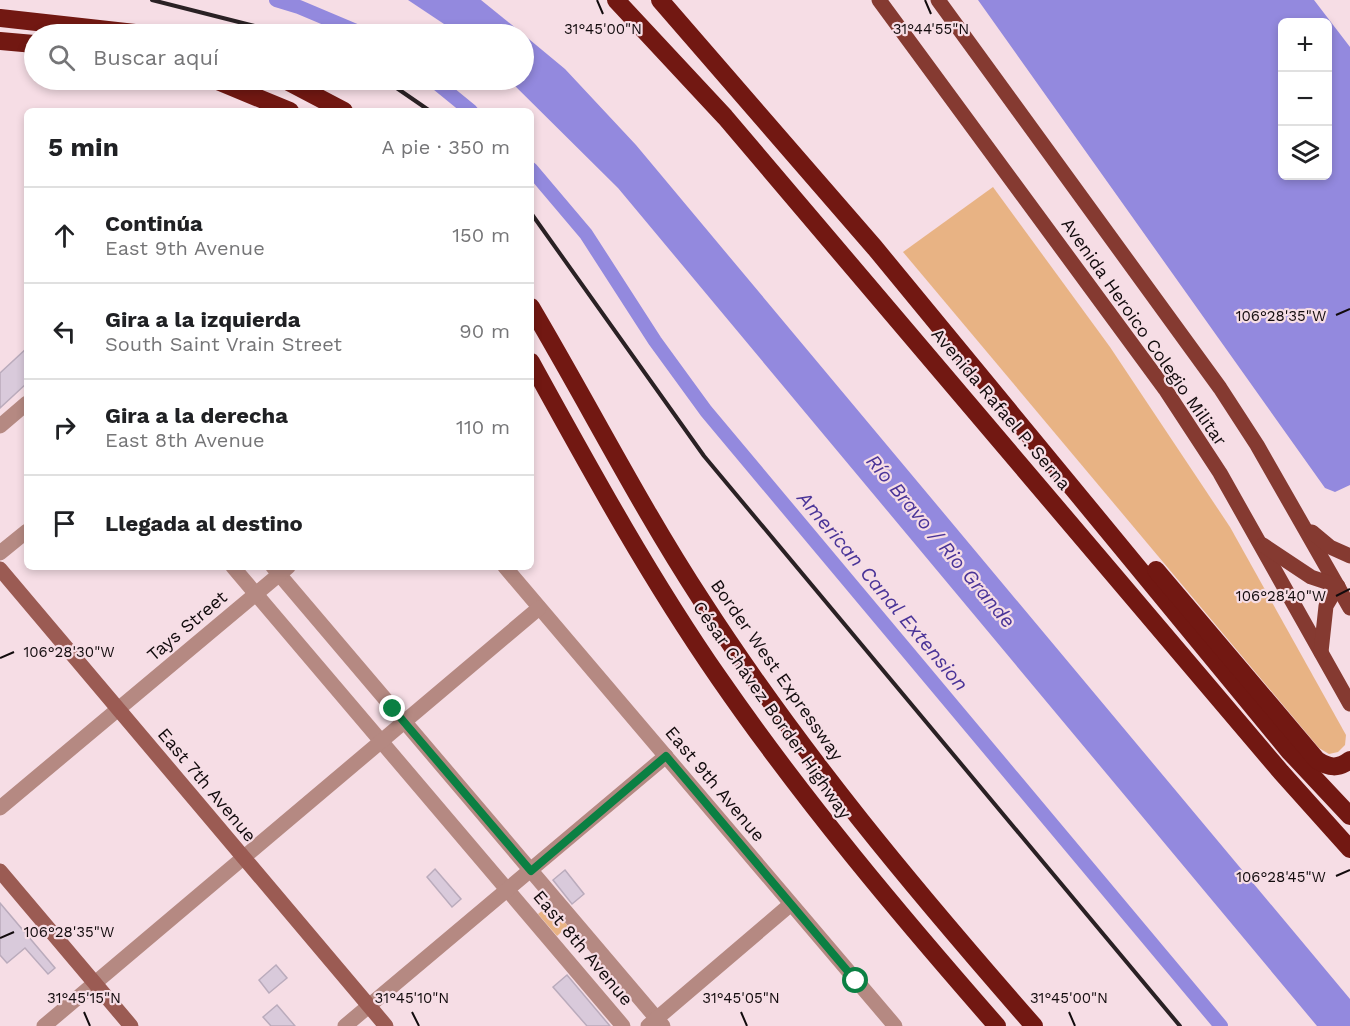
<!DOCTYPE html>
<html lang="es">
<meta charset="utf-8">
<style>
:root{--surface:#fff;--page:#f6f6f6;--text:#202124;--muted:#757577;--line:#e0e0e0}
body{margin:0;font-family:"Work Sans",sans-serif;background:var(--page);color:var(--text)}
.controls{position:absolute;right:18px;top:18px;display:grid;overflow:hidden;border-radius:9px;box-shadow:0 3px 9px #0003}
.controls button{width:54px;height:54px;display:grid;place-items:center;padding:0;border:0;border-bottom:2px solid var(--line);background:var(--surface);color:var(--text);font:30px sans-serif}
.stop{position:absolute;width:18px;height:18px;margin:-14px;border:4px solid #0b8043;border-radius:50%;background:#fff}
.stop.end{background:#0b8043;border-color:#fff;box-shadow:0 2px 6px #0008}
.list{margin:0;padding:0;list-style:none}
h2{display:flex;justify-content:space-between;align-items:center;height:78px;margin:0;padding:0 24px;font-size:26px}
h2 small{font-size:20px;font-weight:400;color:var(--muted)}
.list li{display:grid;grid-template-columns:39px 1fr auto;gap:18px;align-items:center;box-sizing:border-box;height:96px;padding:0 24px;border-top:2px solid var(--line)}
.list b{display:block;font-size:22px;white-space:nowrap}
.list p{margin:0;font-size:20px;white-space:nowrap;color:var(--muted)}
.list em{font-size:20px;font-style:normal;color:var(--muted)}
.icon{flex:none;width:33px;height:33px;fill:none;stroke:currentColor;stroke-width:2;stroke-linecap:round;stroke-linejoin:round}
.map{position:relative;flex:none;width:1350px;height:1026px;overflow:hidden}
.search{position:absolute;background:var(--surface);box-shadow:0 3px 9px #0003;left:24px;top:24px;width:510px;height:66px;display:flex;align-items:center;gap:15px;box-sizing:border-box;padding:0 21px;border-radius:33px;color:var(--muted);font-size:22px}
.panel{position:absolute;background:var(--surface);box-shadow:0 3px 9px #0003;left:24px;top:108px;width:510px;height:462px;border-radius:9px}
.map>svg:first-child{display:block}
.green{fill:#e8b384}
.water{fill:#9389de;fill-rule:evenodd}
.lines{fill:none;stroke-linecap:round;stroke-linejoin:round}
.canal{stroke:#9389de;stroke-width:14}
.building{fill:#d9cadb;stroke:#baabbc;stroke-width:1.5}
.street{stroke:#b58982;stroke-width:15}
.secondary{stroke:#9b5b53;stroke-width:15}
.primary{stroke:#853a31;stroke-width:15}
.highway{stroke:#721812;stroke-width:18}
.rail{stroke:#2a2124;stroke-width:4}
.route{stroke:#0b8043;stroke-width:8}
.ticks{fill:none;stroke:#120b0d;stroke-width:2}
.labels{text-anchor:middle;stroke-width:4.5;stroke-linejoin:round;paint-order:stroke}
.street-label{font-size:18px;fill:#120b0d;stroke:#f6dde5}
.water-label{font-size:20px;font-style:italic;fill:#4a3498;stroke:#f6dde5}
.ticks-label{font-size:15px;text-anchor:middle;fill:#120b0d;stroke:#f6dde5;stroke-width:4.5;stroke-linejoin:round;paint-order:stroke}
</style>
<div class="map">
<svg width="1350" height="1026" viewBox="0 0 1350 1026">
<rect width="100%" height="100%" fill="#f6dde5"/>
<g class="green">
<polygon points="993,187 1110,347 1230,527 1346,735 1345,745 1338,752 1329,754 1319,748 903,252"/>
<polygon points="550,905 568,926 557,936 538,914"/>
</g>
<g class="water">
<polygon points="408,0 481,0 523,34 459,34"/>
<path d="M978 0H1314L1350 47V485L1335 492 1325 488ZM1328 22V176H1282V22Z"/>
<polygon points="524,35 565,69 636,145 1350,999 1350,1026 1317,1026 618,188 509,80 524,80"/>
</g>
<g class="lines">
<g class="canal">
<polyline points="276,0 299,7 363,34"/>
<polyline points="433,80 471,111"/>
<polyline points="531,169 586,234 655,341 706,411 1221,1026"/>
</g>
</g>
<g class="building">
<polygon points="27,348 27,383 0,408 0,373"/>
<polygon points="435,869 461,899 452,907 427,877"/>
<polygon points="565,870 584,894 572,904 553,880"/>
<polygon points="0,903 55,968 48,974 25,948 7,963 0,955"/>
<polygon points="276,965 287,978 269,993 259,980"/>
<polygon points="567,975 610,1026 587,1026 553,987"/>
<polygon points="277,1005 295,1026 271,1026 263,1017"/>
</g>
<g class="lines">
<g class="street">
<polyline points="0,426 27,403"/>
<polyline points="0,553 27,531"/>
<polyline points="233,567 623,1026"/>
<polyline points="273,567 663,1026"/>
<polyline points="505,567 895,1026"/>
<polyline points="0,808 288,567"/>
<polyline points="44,1026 539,608"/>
<polyline points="345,1026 666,756"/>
<polyline points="648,1026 791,904"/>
</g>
<g class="secondary">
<polyline points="0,569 386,1026"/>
<polyline points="0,871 131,1026"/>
</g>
<g class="primary">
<polyline points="879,0 1165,389 1220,473 1350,704"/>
<polyline points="938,0 1220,388 1257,445 1350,608"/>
<polyline points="1312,532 1330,547 1350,556"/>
<polyline points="1263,545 1311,577 1338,586 1326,606 1321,652"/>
</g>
<g class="highway">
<polyline points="616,0 725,117 1281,772 1350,849"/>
<polyline points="660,0 875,248 1289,751 1350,816"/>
<polyline points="0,18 144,34"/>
<polyline points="0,41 34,44"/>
<polyline points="215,80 290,111"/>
<polyline points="285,80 344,111"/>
<path d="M531 307C589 405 640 506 702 601 800 753 915 890 1034 1026"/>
<path d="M531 362C590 469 649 577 719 678 804 801 899 914 997 1026"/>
<path d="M1156 570 1317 760C1329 768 1338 769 1350 760"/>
</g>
<g class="rail">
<polyline points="152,0 286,34"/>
<polyline points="385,80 430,111"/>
<polyline points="531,213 704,456 1180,1026"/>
</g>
</g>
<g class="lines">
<polyline class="route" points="393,709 531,871 666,756 856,981"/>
</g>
<path class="ticks" d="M597 0 603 14M925 0 931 14M1336 315 1350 309M1336 596 1350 589M0 658 14 652M1336 876 1350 870M0 938 14 932M84 1012 90 1026M412 1012 419 1026M741 1012 747 1026M1069 1012 1075 1026"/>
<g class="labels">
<g class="street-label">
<text transform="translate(1144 332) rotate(55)" y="6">Avenida Heroico Colegio Militar</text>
<text transform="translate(1001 409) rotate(50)" y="6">Avenida Rafael P. Serna</text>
<text transform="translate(187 626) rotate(-40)" y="6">Tays Street</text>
<text transform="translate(777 670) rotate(55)" y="6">Border West Expressway</text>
<text transform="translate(772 710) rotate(55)" y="6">César Chávez Border Highway</text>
<text transform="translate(715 784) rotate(50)" y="6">East 9th Avenue</text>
<text transform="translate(207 785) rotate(50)" y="6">East 7th Avenue</text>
<text transform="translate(583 948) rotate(50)" y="6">East 8th Avenue</text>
</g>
<g class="water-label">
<text transform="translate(941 541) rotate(50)" y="7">Río Bravo / Rio Grande</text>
<text transform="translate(883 591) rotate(50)" y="7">American Canal Extension</text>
</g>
</g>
<g class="ticks-label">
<text x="603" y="34">31°45'00"N</text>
<text x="931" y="34">31°44'55"N</text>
<text x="1281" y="321">106°28'35"W</text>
<text x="1281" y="601">106°28'40"W</text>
<text x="69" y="657">106°28'30"W</text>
<text x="1281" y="882">106°28'45"W</text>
<text x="69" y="937">106°28'35"W</text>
<text x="84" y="1003">31°45'15"N</text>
<text x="412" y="1003">31°45'10"N</text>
<text x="741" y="1003">31°45'05"N</text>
<text x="1069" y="1003">31°45'00"N</text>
</g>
</svg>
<div class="controls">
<button>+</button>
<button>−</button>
<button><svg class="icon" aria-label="layers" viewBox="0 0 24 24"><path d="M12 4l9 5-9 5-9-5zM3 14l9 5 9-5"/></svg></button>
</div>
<div class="stop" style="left:856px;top:981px"></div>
<div class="stop end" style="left:393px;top:709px"></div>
<div class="search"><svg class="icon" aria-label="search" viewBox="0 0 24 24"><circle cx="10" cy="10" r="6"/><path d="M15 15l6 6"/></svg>Buscar aquí</div>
<section class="panel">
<h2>5 min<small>A pie · 350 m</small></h2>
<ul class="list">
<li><svg class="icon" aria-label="ahead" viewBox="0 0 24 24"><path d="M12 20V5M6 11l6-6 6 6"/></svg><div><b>Continúa</b><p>East 9th Avenue</p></div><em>150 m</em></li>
<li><svg class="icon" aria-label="left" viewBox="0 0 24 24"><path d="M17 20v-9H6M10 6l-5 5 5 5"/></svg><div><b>Gira a la izquierda</b><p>South Saint Vrain Street</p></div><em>90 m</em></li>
<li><svg class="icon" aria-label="right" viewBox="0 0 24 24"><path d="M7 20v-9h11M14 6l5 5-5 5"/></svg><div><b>Gira a la derecha</b><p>East 8th Avenue</p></div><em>110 m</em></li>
<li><svg class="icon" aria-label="arrive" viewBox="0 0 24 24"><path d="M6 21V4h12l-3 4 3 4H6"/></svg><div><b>Llegada al destino</b></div></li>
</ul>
</section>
</div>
